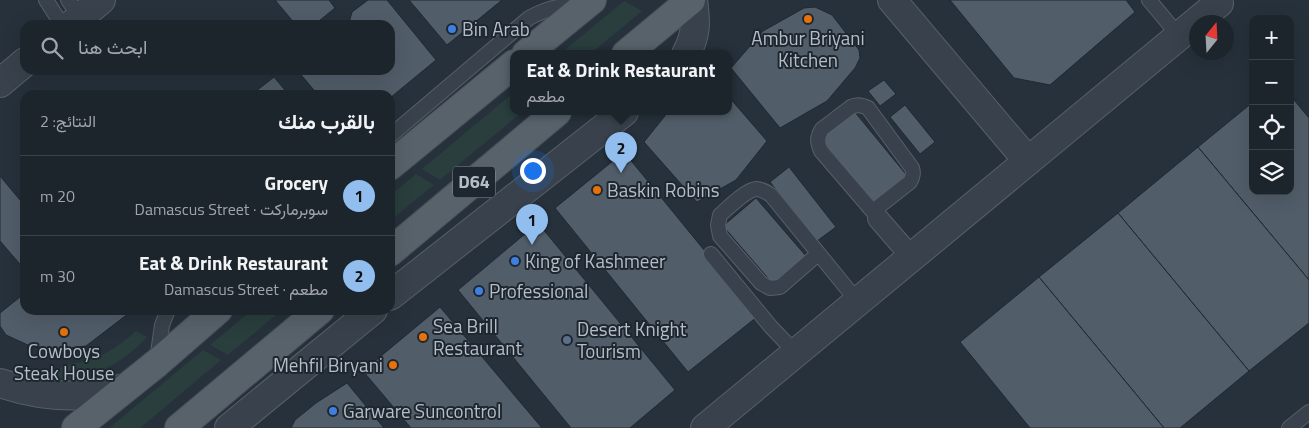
<!DOCTYPE html>
<html lang="ar">
<meta charset="utf-8">
<style>
:root{--surface:#1c252c;--page:#293138;--text:#f1f3f6;--muted:#a0a5a9;--line:#3a4248;--accent:#92beef}
body{margin:0;font-family:"Titillium Web",Vazirmatn,sans-serif;background:var(--page);color:var(--text);direction:rtl}
.controls{position:absolute;right:15px;top:15px;display:grid;overflow:hidden;border-radius:10px;box-shadow:0 5px 20px #0002}
.controls button{width:45px;height:45px;display:grid;place-items:center;padding:0;border:0;border-bottom:1px solid var(--line);background:var(--surface);color:var(--text);font:25px sans-serif}
.compass{position:absolute;left:1189px;top:15px;width:45px;height:45px;border-radius:50%;background:var(--surface);box-shadow:0 5px 20px #0002;rotate:18deg}
.you{position:absolute;left:532px;top:170px;width:18px;height:18px;margin:-12px;border:4px solid #fff;border-radius:50%;background:#1a73e8;box-shadow:0 0 0 8px #1a73e833}
.badge{display:grid;place-items:center;width:32px;height:32px;border-radius:50%;background:var(--accent);color:#111;font-size:16px;font-weight:700}
.pin{position:absolute;translate:-50% -41px;filter:drop-shadow(0 1px 2px #0008)}
.pin::after{content:'';position:absolute;top:26px;width:18px;height:15px;background:inherit;clip-path:polygon(0 0,100% 0,50% 100%)}
.popup{position:absolute;left:510px;top:50px;width:222px;height:65px;box-sizing:border-box;display:grid;place-content:center;border-radius:10px;background:var(--surface);filter:drop-shadow(0 1px 4px #0005);font-size:16px;white-space:nowrap;color:var(--muted)}
.popup b{font-size:19px;color:var(--text)}
.popup::after{content:'';position:absolute;left:50%;top:100%;margin-left:-10px;border:10px solid transparent;border-top-color:var(--surface)}
.list{margin:0;padding:0;list-style:none}
h2{display:flex;justify-content:space-between;align-items:center;height:65px;margin:0;padding:0 20px;font-size:21px}
h2 small{font-size:16px;font-weight:400;color:var(--muted)}
.list li{display:grid;grid-template-columns:32px 1fr auto;gap:15px;align-items:center;box-sizing:border-box;height:80px;padding:0 20px;border-top:1px solid var(--line)}
.list b{display:block;font-size:19px;white-space:nowrap}
.list p{margin:0;font-size:16px;white-space:nowrap;color:var(--muted)}
.list em{font-size:16px;font-style:normal;color:var(--muted)}
.icon{flex:none;width:28px;height:28px;fill:none;stroke:currentColor;stroke-width:2;stroke-linecap:round;stroke-linejoin:round}
.map{position:relative;flex:none;width:1309px;height:428px;overflow:hidden;direction:ltr}
.search{position:absolute;background:var(--surface);box-shadow:0 5px 20px #0002;left:20px;top:20px;width:375px;height:55px;display:flex;align-items:center;gap:12px;box-sizing:border-box;padding:0 18px;border-radius:15px;color:var(--muted);font-size:19px}
.panel{position:absolute;background:var(--surface);box-shadow:0 5px 20px #0002;left:20px;top:90px;width:375px;height:225px;border-radius:15px;direction:rtl}
.map>svg:first-child{display:block}
.green{fill:#293e3d}
.building{fill:#515d69;stroke:#202932}
.lines{fill:none;stroke-linecap:round;stroke-linejoin:round}
.service-casing{stroke:#576069;stroke-width:16}
.minor-casing{stroke:#576069;stroke-width:30}
.primary-casing{stroke:#454e57;stroke-width:30}
.service{stroke:#39424c;stroke-width:14}
.minor{stroke:#39424c;stroke-width:28}
.primary{stroke:#57626b;stroke-width:28}
.food-dot{fill:#e8710a;stroke:#1e2730;stroke-width:2}
.shop-dot{fill:#3f7fe0;stroke:#1e2730;stroke-width:2}
.service-dot{fill:#5c6f8a;stroke:#1e2730;stroke-width:2}
.labels{text-anchor:middle;stroke-width:4;stroke-linejoin:round;paint-order:stroke}
.shield{fill:#1e2730;stroke:#88909a;stroke-width:1}
.shield-label{font-size:18px;font-weight:bold;fill:#b5bdc7}
.poi-label{font-size:19px;fill:#b5bdc7;stroke:#1e2730;text-anchor:start}
</style>
<div class="map">
<svg width="1309" height="428" viewBox="0 0 1309 428">
<rect width="100%" height="100%" fill="#26313b"/>
<g class="green">
<polygon points="624,1 642,11 590,54 560,54"/>
<polygon points="513,93 514,112 522,112 440,180 422,169"/>
<polygon points="416,174 434,185 390,221 390,196"/>
<polygon points="252,310 282,310 228,355 210,345"/>
<path d="M136 331 147 337C120 366 92 379 52 379L63 365C94 361 113 352 136 331Z"/>
<polygon points="203,350 221,360 140,428 109,428"/>
</g>
<g class="building">
<polygon points="275,0 329,0 335,8 314,25 296,25"/>
<polygon points="368,0 387,0 436,60 390,98 390,95 318,95 297,70 390,70 390,25 351,25 349,23 352,12"/>
<polygon points="409,0 502,0 447,45"/>
<polygon points="950,0 1126,0 1135,12 1050,85 1014,78"/>
<polygon points="815,7 832,15 859,50 860,58 855,68 827,101 780,128 731,68 763,31 804,8"/>
<polygon points="274,77 289,95 251,95"/>
<polygon points="884,80 896,94 880,106 868,91"/>
<polygon points="1290,95 1309,118 1309,280 1198,147 1253,102 1253,191 1290,191"/>
<polygon points="728,96 767,141 736,180 697,202 644,142 668,112 728,112"/>
<polygon points="905,105 935,142 920,154 890,117"/>
<polygon points="854,111 909,178 875,205 820,138"/>
<polygon points="1198,147 1309,280 1309,323 1249,371 1118,213"/>
<polygon points="624,152 758,316 688,372 555,208"/>
<polygon points="789,167 836,227 817,241 770,182"/>
<polygon points="0,176 25,206 25,270 0,241"/>
<polygon points="756,198 806,256 773,284 723,226"/>
<polygon points="1118,213 1249,371 1180,428 1164,428 1039,277"/>
<polygon points="538,223 675,390 630,428 571,428 458,290"/>
<polygon points="1039,277 1164,428 1030,428 960,342"/>
<polygon points="25,293 25,310 133,310 86,346 61,349 30,346 6,335 0,326 0,313"/>
<polygon points="440,307 542,428 411,428 363,371"/>
<polygon points="347,383 384,428 291,428 295,420 316,403"/>
</g>
<g class="lines">
<defs>
<g id="service">
<polyline points="46,0 62,25"/>
<polyline points="68,0 80,17"/>
<polyline points="1149,0 1179,36"/>
<path d="M390 136 529 18C549 7 560 6 582 4"/>
<path d="M873 211 910 182C913 177 914 173 912 168L868 108C862 105 857 104 851 107L822 129C817 137 817 142 821 151L875 214"/>
<polyline points="711,254 771,327 796,353"/>
<path d="M818 254 780 287 770 288 761 283 720 236 718 225 720 215C728 208 746 190 756 189 762 189 766 192 771 195L858 302"/>
<polyline points="909,259 877,222 875,219 875,214 880,216 914,255"/>
<polyline points="157,360 162,325 168,310"/>
<polyline points="1289,428 1309,412"/>
</g>
<g id="minor">
<polyline points="892,0 1028,161"/>
<polyline points="71,25 101,0"/>
<path d="M686 54C697 34 696 22 693 0"/>
<polyline points="0,83 25,62"/>
<polyline points="390,296 624,112"/>
<path d="M0 383C31 394 65 398 98 394 107 392 116 390 125 388"/>
<polyline points="229,428 373,310"/>
<polyline points="705,428 1219,3"/>
</g>
<g id="primary">
<polyline points="526,54 592,0"/>
<polyline points="626,54 691,0"/>
<polyline points="390,166 514,64"/>
<polyline points="390,252 557,112"/>
<polyline points="76,428 157,363 218,310"/>
<polyline points="179,428 320,310"/>
</g>
</defs>
<use href="#service" class="service-casing"/>
<use href="#minor" class="minor-casing"/>
<use href="#primary" class="primary-casing"/>
<use href="#service" class="service"/>
<use href="#minor" class="minor"/>
<use href="#primary" class="primary"/>
</g>
<g class="food-dot">
<circle cx="808" cy="19" r="5"/>
<circle cx="597" cy="190" r="5"/>
<circle cx="64" cy="332" r="5"/>
<circle cx="423" cy="337" r="5"/>
<circle cx="393" cy="365" r="5"/>
</g>
<g class="shop-dot">
<circle cx="452" cy="29" r="5"/>
<circle cx="515" cy="261" r="5"/>
<circle cx="479" cy="291" r="5"/>
<circle cx="333" cy="411" r="5"/>
</g>
<circle class="service-dot" cx="567" cy="340" r="5"/>
<g class="labels">
<rect class="shield" x="453" y="166.5" width="42" height="31" rx="4"/>
<g class="shield-label">
<text x="474" y="188">D64</text>
</g>
<g class="poi-label">
<text x="462" y="36">Bin Arab</text>
<text x="808" y="45" text-anchor="middle">Ambur Briyani<tspan x="808" dy="22">Kitchen</tspan></text>
<text x="607" y="197">Baskin Robins</text>
<text x="525" y="268">King of Kashmeer</text>
<text x="489" y="298">Professional</text>
<text x="433" y="333">Sea Brill<tspan x="433" dy="22">Restaurant</tspan></text>
<text x="577" y="336">Desert Knight<tspan x="577" dy="22">Tourism</tspan></text>
<text x="64" y="358" text-anchor="middle">Cowboys<tspan x="64" dy="22">Steak House</tspan></text>
<text x="383" y="372" text-anchor="end">Mehfil Biryani</text>
<text x="343" y="418">Garware Suncontrol</text>
</g>
</g>
</svg>
<div class="controls">
<button>+</button>
<button>−</button>
<button><svg class="icon" aria-label="locate" viewBox="0 0 24 24"><circle cx="12" cy="12" r="6"/><path d="M12 2v4M12 18v4M2 12h4M18 12h4"/></svg></button>
<button><svg class="icon" aria-label="layers" viewBox="0 0 24 24"><path d="M12 4l9 5-9 5-9-5zM3 14l9 5 9-5"/></svg></button>
</div>
<svg class="compass" viewBox="-18 -18 36 36"><path d="M0-13l5 13h-10z" fill="#e53935"/><path d="M0 13l5-13h-10z" fill="#a0a5a9"/></svg>
<div class="you"></div>
<div class="pin badge" style="left:532px;top:245px">1</div>
<div class="pin badge" style="left:621px;top:173px">2</div>
<div class="popup"><b>Eat &amp; Drink Restaurant</b>مطعم</div>
<div class="search"><svg class="icon" aria-label="search" viewBox="0 0 24 24"><circle cx="10" cy="10" r="6"/><path d="M15 15l6 6"/></svg>ابحث هنا</div>
<section class="panel">
<h2>بالقرب منك<small>النتائج: 2</small></h2>
<ul class="list">
<li><span class="badge">1</span><div><b>Grocery</b><p>سوبرماركت · Damascus Street</p></div><em>20 m</em></li>
<li><span class="badge">2</span><div><b>Eat &amp; Drink Restaurant</b><p>مطعم · Damascus Street</p></div><em>30 m</em></li>
</ul>
</section>
</div>
